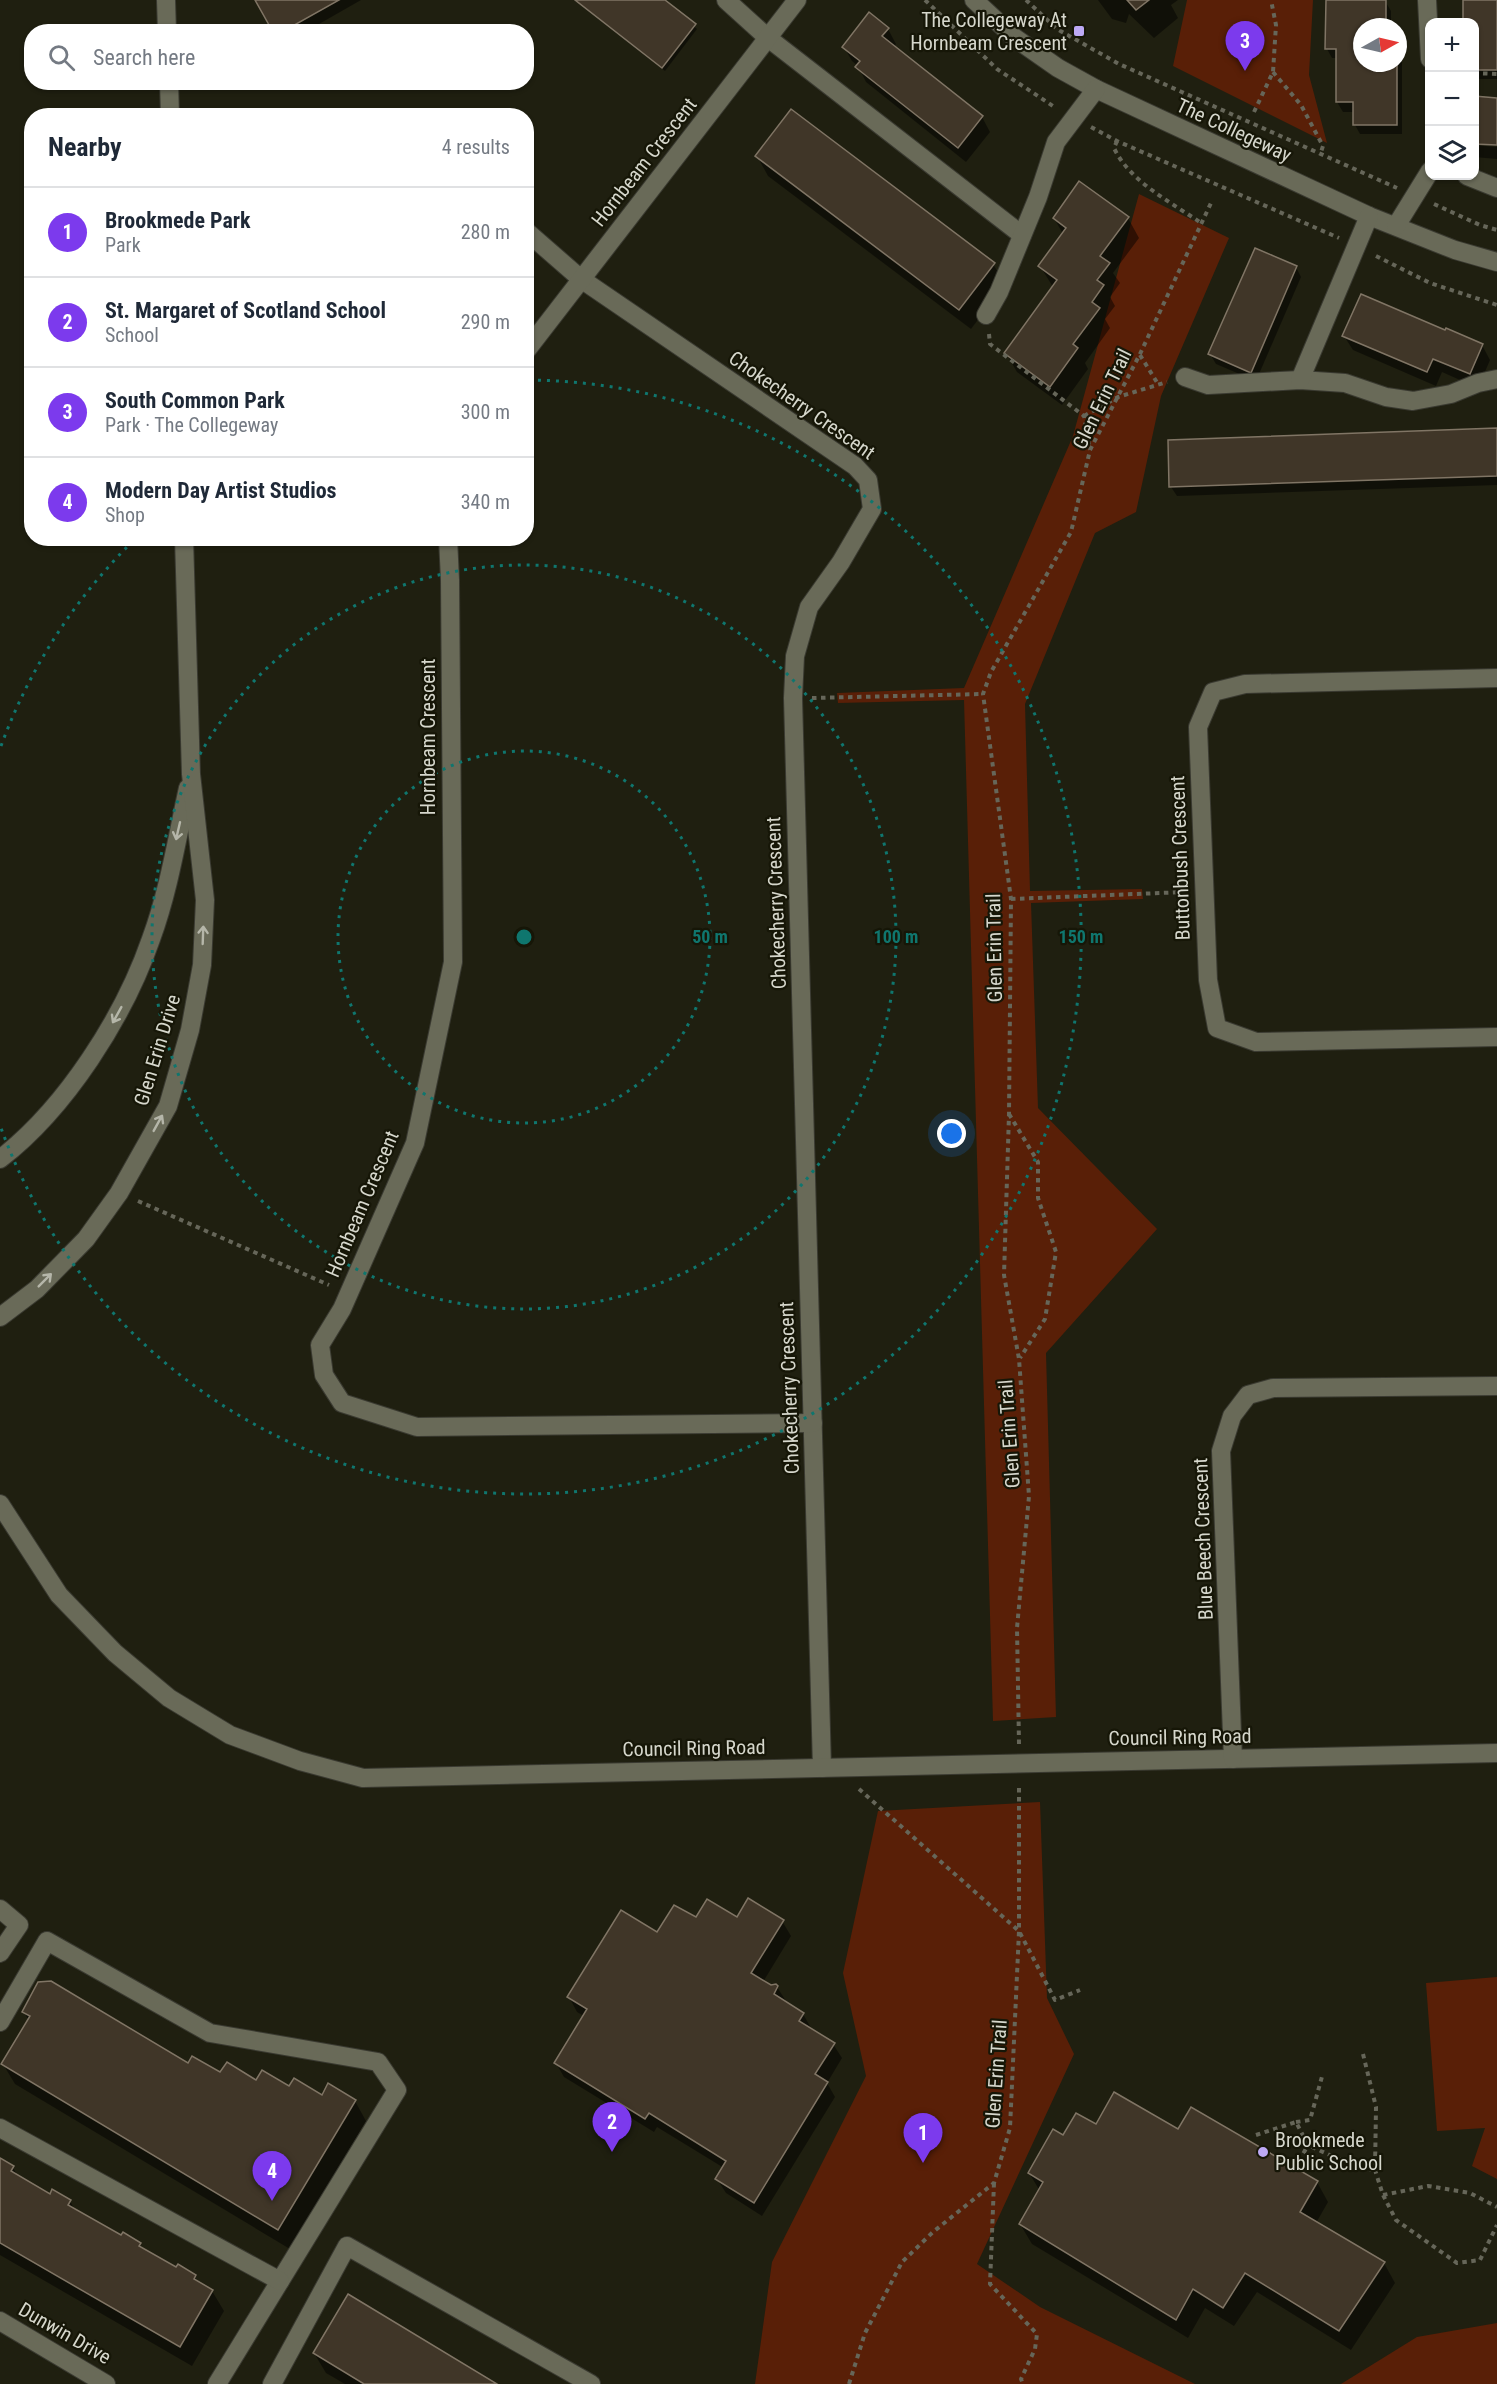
<!DOCTYPE html>
<meta charset="utf-8">
<style>
:root{--surface:#fff;--page:#f2f2f3;--text:#1f2937;--muted:#747a83;--line:#e0e1e3;--accent:#7c3aed}
body{margin:0;font-family:"Roboto Condensed",sans-serif;background:var(--page);color:var(--text)}
.controls{position:absolute;right:18px;top:18px;display:grid;overflow:hidden;border-radius:12px;box-shadow:0 2px 4px #0004}
.controls button{width:54px;height:54px;display:grid;place-items:center;padding:0;border:0;border-bottom:2px solid var(--line);background:var(--surface);color:var(--text);font:30px sans-serif}
.compass{position:absolute;left:1353px;top:18px;width:54px;height:54px;border-radius:50%;background:var(--surface);box-shadow:0 2px 4px #0004;rotate:82deg}
.you{position:absolute;left:952px;top:1134px;width:21px;height:21px;margin:-15px;border:4px solid #fff;border-radius:50%;background:#1a73e8;box-shadow:0 0 0 9px #1a73e833}
.badge{display:grid;place-items:center;width:39px;height:39px;border-radius:50%;background:var(--accent);color:#fff;font-size:20px;font-weight:700}
.pin{position:absolute;translate:-50% -50px;filter:drop-shadow(0 2px 3px #0008)}
.pin::after{content:'';position:absolute;top:32px;width:21px;height:18px;background:inherit;clip-path:polygon(0 0,100% 0,50% 100%)}
.list{margin:0;padding:0;list-style:none}
h2{display:flex;justify-content:space-between;align-items:center;height:78px;margin:0;padding:0 24px;font-size:26px}
h2 small{font-size:20px;font-weight:400;color:var(--muted)}
.list li{display:grid;grid-template-columns:39px 1fr auto;gap:18px;align-items:center;box-sizing:border-box;height:90px;padding:0 24px;border-top:2px solid var(--line)}
.list b{display:block;font-size:22px;white-space:nowrap}
.list p{margin:0;font-size:20px;white-space:nowrap;color:var(--muted)}
.list em{font-size:20px;font-style:normal;color:var(--muted)}
.icon{flex:none;width:33px;height:33px;fill:none;stroke:currentColor;stroke-width:2;stroke-linecap:round;stroke-linejoin:round}
.map{position:relative;flex:none;width:1497px;height:2384px;overflow:hidden}
.search{position:absolute;background:var(--surface);box-shadow:0 2px 4px #0004;left:24px;top:24px;width:510px;height:66px;display:flex;align-items:center;gap:15px;box-sizing:border-box;padding:0 21px;border-radius:24px;color:var(--muted);font-size:22px}
.panel{position:absolute;background:var(--surface);box-shadow:0 2px 4px #0004;left:24px;top:108px;width:510px;height:438px;border-radius:24px}
.map>svg:first-child{display:block}
.green{fill:#591f07}
.shadow{fill:#0007}
.building{fill:#403628;stroke:#807565;stroke-width:1.5}
.lines{fill:none;stroke-linecap:round;stroke-linejoin:round}
.minor-casing{stroke:#3a3a31;stroke-width:20}
.path{stroke:#666659;stroke-width:4;stroke-dasharray:4.5 4.5;stroke-linecap:butt}
.minor{stroke:#696a58;stroke-width:18}
.oneway{stroke:#b5b6a9}
.ring{fill:none;stroke:#0f766e;stroke-width:3;stroke-dasharray:3 6}
.poi-dot{fill:#bda9f5;stroke:#161607;stroke-width:2}
.labels{text-anchor:middle;stroke-width:4.5;stroke-linejoin:round;paint-order:stroke}
.poi-label{font-size:20px;fill:#d6d7cc;stroke:#161607;text-anchor:end}
.street-label{font-size:20px;fill:#d6d7cc;stroke:#161607}
.centre{fill:#0f766e;stroke:#161607;stroke-width:3}
.ring-label{font-size:18px;text-anchor:middle;font-weight:bold;fill:#0f766e;stroke:#161607;stroke-width:4.5;stroke-linejoin:round;paint-order:stroke}
</style>
<div class="map">
<svg width="1497" height="2384" viewBox="0 0 1497 2384">
<rect width="100%" height="100%" fill="#1f1f10"/>
<g class="green">
<polygon points="1187,0 1313,0 1309,75 1327,143 1173,66"/>
<polygon points="1139,194 1229,238 1161,396 1136,512 1095,533 1025,704 1030,891 1142,889 1143,899 1031,903 1038,1108 1157,1229 1046,1353 1056,1717 993,1721 964,700 838,703 837,693 964,688 1073,436"/>
<polygon points="1040,1802 1047,1998 1074,2054 977,2264 1040,2307 1195,2384 755,2384 772,2262 866,2076 843,1973 878,1811"/>
<polygon points="1497,1977 1497,2179 1472,2166 1485,2128 1437,2131 1426,1983"/>
<polygon points="1497,2323 1497,2384 1341,2384 1417,2337"/>
</g>
<g class="shadow">
<polygon points="257,0 361,0 305,32 274,32"/>
<polygon points="574,0 663,0 697,29 665,71"/>
<polygon points="1098,0 1178,0 1171,5 1178,18 1154,38 1129,14 1126,23 1112,19"/>
<polygon points="1327,0 1385,1 1391,11 1391,27 1362,27 1362,63 1398,63 1398,55 1402,62 1402,134 1360,134 1355,125 1355,112 1343,112 1337,102 1337,58 1332,58 1327,49"/>
<polygon points="1465,0 1497,0 1497,79 1474,79 1474,22 1465,22"/>
<polygon points="888,29 896,44 894,47 982,117 990,132 966,162 866,82 858,66 852,61 844,47"/>
<polygon points="1474,145 1497,147 1497,159 1474,157"/>
<polygon points="757,156 993,264 1005,284 971,329 768,176"/>
<polygon points="1054,218 1128,218 1139,238 1113,273 1120,283 1110,297 1115,306 1105,319 1110,328 1085,363 1088,369 1062,405 1017,372 1006,353 1053,287 1040,266 1063,234"/>
<polygon points="1296,267 1301,277 1256,381 1216,364 1210,354"/>
<polygon points="1445,332 1482,345 1490,360 1478,388 1442,372 1436,386 1353,350 1344,336"/>
<polygon points="1497,430 1497,485 1177,496 1171,487"/>
<polygon points="696,1919 782,1921 791,1936 763,1982 771,1987 777,1987 786,2001 803,2014 811,2028 833,2044 842,2058 827,2083 835,2097 762,2216 726,2193 717,2179 724,2168 657,2127 654,2132 564,2077 556,2063 584,2016 577,2012 569,1997 657,1934"/>
<polygon points="24,2012 221,2074 322,2097 355,2101 366,2121 290,2249 15,2084 3,2064 29,2021"/>
<polygon points="1096,2126 1179,2131 1317,2182 1328,2202 1316,2223 1384,2263 1395,2283 1351,2350 1257,2292 1234,2326 1205,2308 1188,2338 1032,2244 1020,2224 1040,2191 1029,2173 1064,2137"/>
<polygon points="0,2161 13,2168 19,2177 50,2196 70,2201 76,2212 121,2238 140,2244 144,2250 176,2269 195,2277 199,2284 212,2291 224,2311 192,2366 0,2255"/>
<polygon points="314,2353 494,2384 345,2384 326,2373"/>
</g>
<g class="building">
<polygon points="255,0 339,0 282,32 273,32"/>
<polygon points="575,0 665,0 696,24 662,68"/>
<polygon points="1127,0 1149,0 1136,10"/>
<polygon points="1326,0 1386,0 1386,27 1362,27 1362,63 1397,63 1397,125 1353,125 1353,102 1336,102 1336,49 1325,49"/>
<polygon points="1463,0 1497,0 1497,70 1474,70 1474,22 1463,22"/>
<polygon points="869,12 889,28 882,36 983,116 958,148 855,67 860,61 842,47"/>
<polygon points="1474,96 1497,98 1497,145 1474,144"/>
<polygon points="791,109 995,263 959,310 755,156"/>
<polygon points="1079,181 1129,217 1100,256 1110,263 1097,280 1104,285 1092,302 1100,308 1073,344 1078,348 1050,387 1004,353 1057,280 1038,266 1066,228 1053,218"/>
<polygon points="1255,248 1297,266 1251,373 1208,354"/>
<polygon points="1361,294 1445,330 1446,328 1483,344 1470,374 1433,359 1427,372 1342,336"/>
<polygon points="1497,428 1497,476 1169,487 1168,440"/>
<polygon points="748,1898 784,1920 751,1973 771,1985 776,1984 778,1986 774,1994 804,2013 799,2021 835,2043 815,2074 828,2082 754,2203 715,2179 726,2161 649,2113 645,2119 554,2063 587,2009 567,1997 621,1910 657,1932 674,1905 696,1917 707,1899 737,1917"/>
<polygon points="51,1981 188,2063 192,2056 220,2072 227,2062 256,2080 262,2070 289,2086 294,2078 322,2095 328,2083 356,2100 278,2230 1,2064 30,2016 22,2012 38,1982"/>
<polygon points="1114,2092 1178,2129 1191,2107 1318,2181 1300,2212 1385,2262 1339,2331 1245,2273 1223,2308 1193,2289 1176,2320 1019,2224 1043,2182 1028,2173 1053,2129 1063,2135 1076,2113 1096,2124"/>
<polygon points="0,2158 14,2166 11,2171 50,2194 52,2189 71,2200 68,2205 121,2235 123,2232 141,2243 139,2246 176,2267 178,2264 196,2275 194,2279 213,2290 180,2347 0,2243"/>
<polygon points="348,2294 497,2384 364,2384 313,2353"/>
</g>
<g class="lines">
<defs>
<g id="minor">
<polyline points="166,0 167,32"/>
<polyline points="726,0 768,38 1022,235"/>
<polyline points="974,0 1015,38 1058,68 1096,89 1369,216 1455,250 1497,262"/>
<polyline points="1427,0 1430,59"/>
<polyline points="169,82 170,116"/>
<polyline points="1467,176 1497,188"/>
<polyline points="1396,226 1430,171"/>
<polyline points="526,231 581,279 855,466 868,480 872,509 841,562 809,607 795,656 793,698 822,1768"/>
<polyline points="986,315 999,292 1038,197 1056,142 1096,89"/>
<polyline points="526,351 797,0"/>
<polyline points="1185,377 1208,385 1300,380 1345,383 1386,397 1413,401 1451,394 1478,383 1497,379"/>
<polyline points="1300,380 1369,216"/>
<polyline points="448,538 450,580 453,962 415,1143 342,1309 320,1345 324,1375 342,1403 417,1427 813,1423"/>
<polyline points="1497,678 1245,684 1213,692 1198,727 1208,980 1217,1028 1256,1042 1497,1037"/>
<path d="M0 1159C66 1108 124 1017 151 939 169 890 177 838 188 788"/>
<polyline points="0,1317 37,1289 86,1239 119,1193 168,1106 190,1030 202,965 205,900 191,774 184,538"/>
<polyline points="0,1504 59,1595 115,1653 169,1698 230,1735 300,1761 363,1778 1497,1753"/>
<polyline points="1233,1759 1221,1451 1232,1416 1248,1395 1273,1388 1497,1386"/>
<polyline points="0,1909 19,1925 0,1953"/>
<polyline points="0,2022 47,1941 210,2033 378,2062 397,2090 217,2384"/>
<polyline points="0,2128 280,2281"/>
<polyline points="0,2321 106,2384"/>
<polyline points="272,2384 347,2246 591,2384"/>
</g>
</defs>
<use href="#minor" class="minor-casing"/>
<g class="path">
<polyline points="925,0 997,69 1056,108"/>
<polyline points="1026,0 1057,29 1119,64 1397,188"/>
<polyline points="1273,72 1301,105 1323,146 1320,155"/>
<polyline points="1474,73 1497,74"/>
<polyline points="1254,112 1273,72 1276,25 1271,0"/>
<polyline points="1091,127 1117,141 1339,238"/>
<path d="M1117 141 1114 148C1130 182 1171 202 1201 223"/>
<polyline points="1434,204 1480,225 1497,230"/>
<polyline points="1376,256 1430,283 1497,305"/>
<polyline points="989,334 990,344 1084,416 1090,450"/>
<polyline points="1140,355 1158,384"/>
<polyline points="1084,416 1118,397 1167,382"/>
<polyline points="812,698 983,694"/>
<polyline points="1011,899 1185,892"/>
<polyline points="1009,1114 1038,1162 1038,1198 1056,1252 1045,1319 1020,1358"/>
<polyline points="138,1201 329,1285"/>
<polyline points="1019,1744 1017,1628 1029,1496 1019,1359 1004,1275 1009,1114 1011,899 983,694 991,672 1071,532 1090,450 1140,354 1211,203"/>
<polyline points="859,1789 1019,1931 1055,2000 1080,1990"/>
<polyline points="1363,2054 1376,2107 1375,2170 1383,2195 1396,2220 1457,2263 1480,2260 1497,2225"/>
<polyline points="1296,2122 1310,2120 1323,2073"/>
<polyline points="1256,2135 1296,2122 1308,2145 1360,2169 1375,2170"/>
<polyline points="1299,2161 1308,2145"/>
<polyline points="994,2183 990,2284 1037,2334 1035,2349 1021,2379 1023,2384"/>
<polyline points="1383,2195 1428,2186 1470,2193 1497,2207"/>
<polyline points="849,2384 865,2333 902,2262 933,2232 994,2183 1010,2128 1019,1931 1019,1785"/>
</g>
<use href="#minor" class="minor"/>
</g>
<defs><path id="oneway-shaft" d="M-6 0H5M1.5-3L5.5 0L1.5 3" fill="none" stroke-width="1.6" stroke-linecap="round" stroke-linejoin="round" transform="scale(1.5)"/></defs>
<g class="oneway">
<use href="#oneway-shaft" transform="translate(178 831) rotate(103)"/>
<use href="#oneway-shaft" transform="translate(203 935) rotate(-88)"/>
<use href="#oneway-shaft" transform="translate(117 1015) rotate(119)"/>
<use href="#oneway-shaft" transform="translate(158 1123) rotate(-61)"/>
<use href="#oneway-shaft" transform="translate(45 1280) rotate(-45)"/>
</g>
<g class="ring">
<circle cx="524" cy="937" r="186"/>
<circle cx="524" cy="937" r="372"/>
<path d="M1 746A557 557 0 0 1 134 540M529 380A557 557 0 1 1 1 1128"/>
</g>
<g class="poi-dot">
<rect x="1073" y="25" width="12" height="12" rx="3"/>
<circle cx="1263" cy="2152" r="6"/>
</g>
<g class="labels">
<g class="poi-label">
<text x="1067" y="27">The Collegeway At<tspan x="1067" dy="23">Hornbeam Crescent</tspan></text>
<text x="1275" y="2147" text-anchor="start">Brookmede<tspan x="1275" dy="23">Public School</tspan></text>
</g>
<g class="street-label">
<text transform="translate(1234 130) rotate(25)" y="7">The Collegeway</text>
<text transform="translate(644 162) rotate(-52)" y="7">Hornbeam Crescent</text>
<text transform="translate(1102 399) rotate(-64)" y="7">Glen Erin Trail</text>
<text transform="translate(802 405) rotate(35)" y="7">Chokecherry Crescent</text>
<text transform="translate(428 737) rotate(-90)" y="7">Hornbeam Crescent</text>
<text transform="translate(1180 858) rotate(-92)" y="7">Buttonbush Crescent</text>
<text transform="translate(776 903) rotate(-92)" y="7">Chokecherry Crescent</text>
<text transform="translate(994 948) rotate(-91)" y="7">Glen Erin Trail</text>
<text transform="translate(157 1050) rotate(-73)" y="7">Glen Erin Drive</text>
<text transform="translate(362 1204) rotate(-67)" y="7">Hornbeam Crescent</text>
<text transform="translate(789 1388) rotate(-92)" y="7">Chokecherry Crescent</text>
<text transform="translate(1009 1434) rotate(-94)" y="7">Glen Erin Trail</text>
<text transform="translate(1203 1539) rotate(-92)" y="7">Blue Beech Crescent</text>
<text transform="translate(1180 1737) rotate(-1)" y="7">Council Ring Road</text>
<text transform="translate(694 1748) rotate(-1)" y="7">Council Ring Road</text>
<text transform="translate(996 2074) rotate(-86)" y="7">Glen Erin Trail</text>
<text transform="translate(65 2333) rotate(30)" y="7">Dunwin Drive</text>
</g>
</g>
<circle cx="524" cy="937" r="9" class="centre"/>
<g class="ring-label">
<text x="710" y="943">50 m</text>
<text x="896" y="943">100 m</text>
<text x="1081" y="943">150 m</text>
</g>
</svg>
<div class="controls">
<button>+</button>
<button>−</button>
<button><svg class="icon" aria-label="layers" viewBox="0 0 24 24"><path d="M12 4l9 5-9 5-9-5zM3 14l9 5 9-5"/></svg></button>
</div>
<svg class="compass" viewBox="-18 -18 36 36"><path d="M0-13l5 13h-10z" fill="#e53935"/><path d="M0 13l5-13h-10z" fill="#747a83"/></svg>
<div class="you"></div>
<div class="pin badge" style="left:923px;top:2163px">1</div>
<div class="pin badge" style="left:612px;top:2152px">2</div>
<div class="pin badge" style="left:1245px;top:71px">3</div>
<div class="pin badge" style="left:272px;top:2201px">4</div>
<div class="search"><svg class="icon" aria-label="search" viewBox="0 0 24 24"><circle cx="10" cy="10" r="6"/><path d="M15 15l6 6"/></svg>Search here</div>
<section class="panel">
<h2>Nearby<small>4 results</small></h2>
<ul class="list">
<li><span class="badge">1</span><div><b>Brookmede Park</b><p>Park</p></div><em>280 m</em></li>
<li><span class="badge">2</span><div><b>St. Margaret of Scotland School</b><p>School</p></div><em>290 m</em></li>
<li><span class="badge">3</span><div><b>South Common Park</b><p>Park · The Collegeway</p></div><em>300 m</em></li>
<li><span class="badge">4</span><div><b>Modern Day Artist Studios</b><p>Shop</p></div><em>340 m</em></li>
</ul>
</section>
</div>
